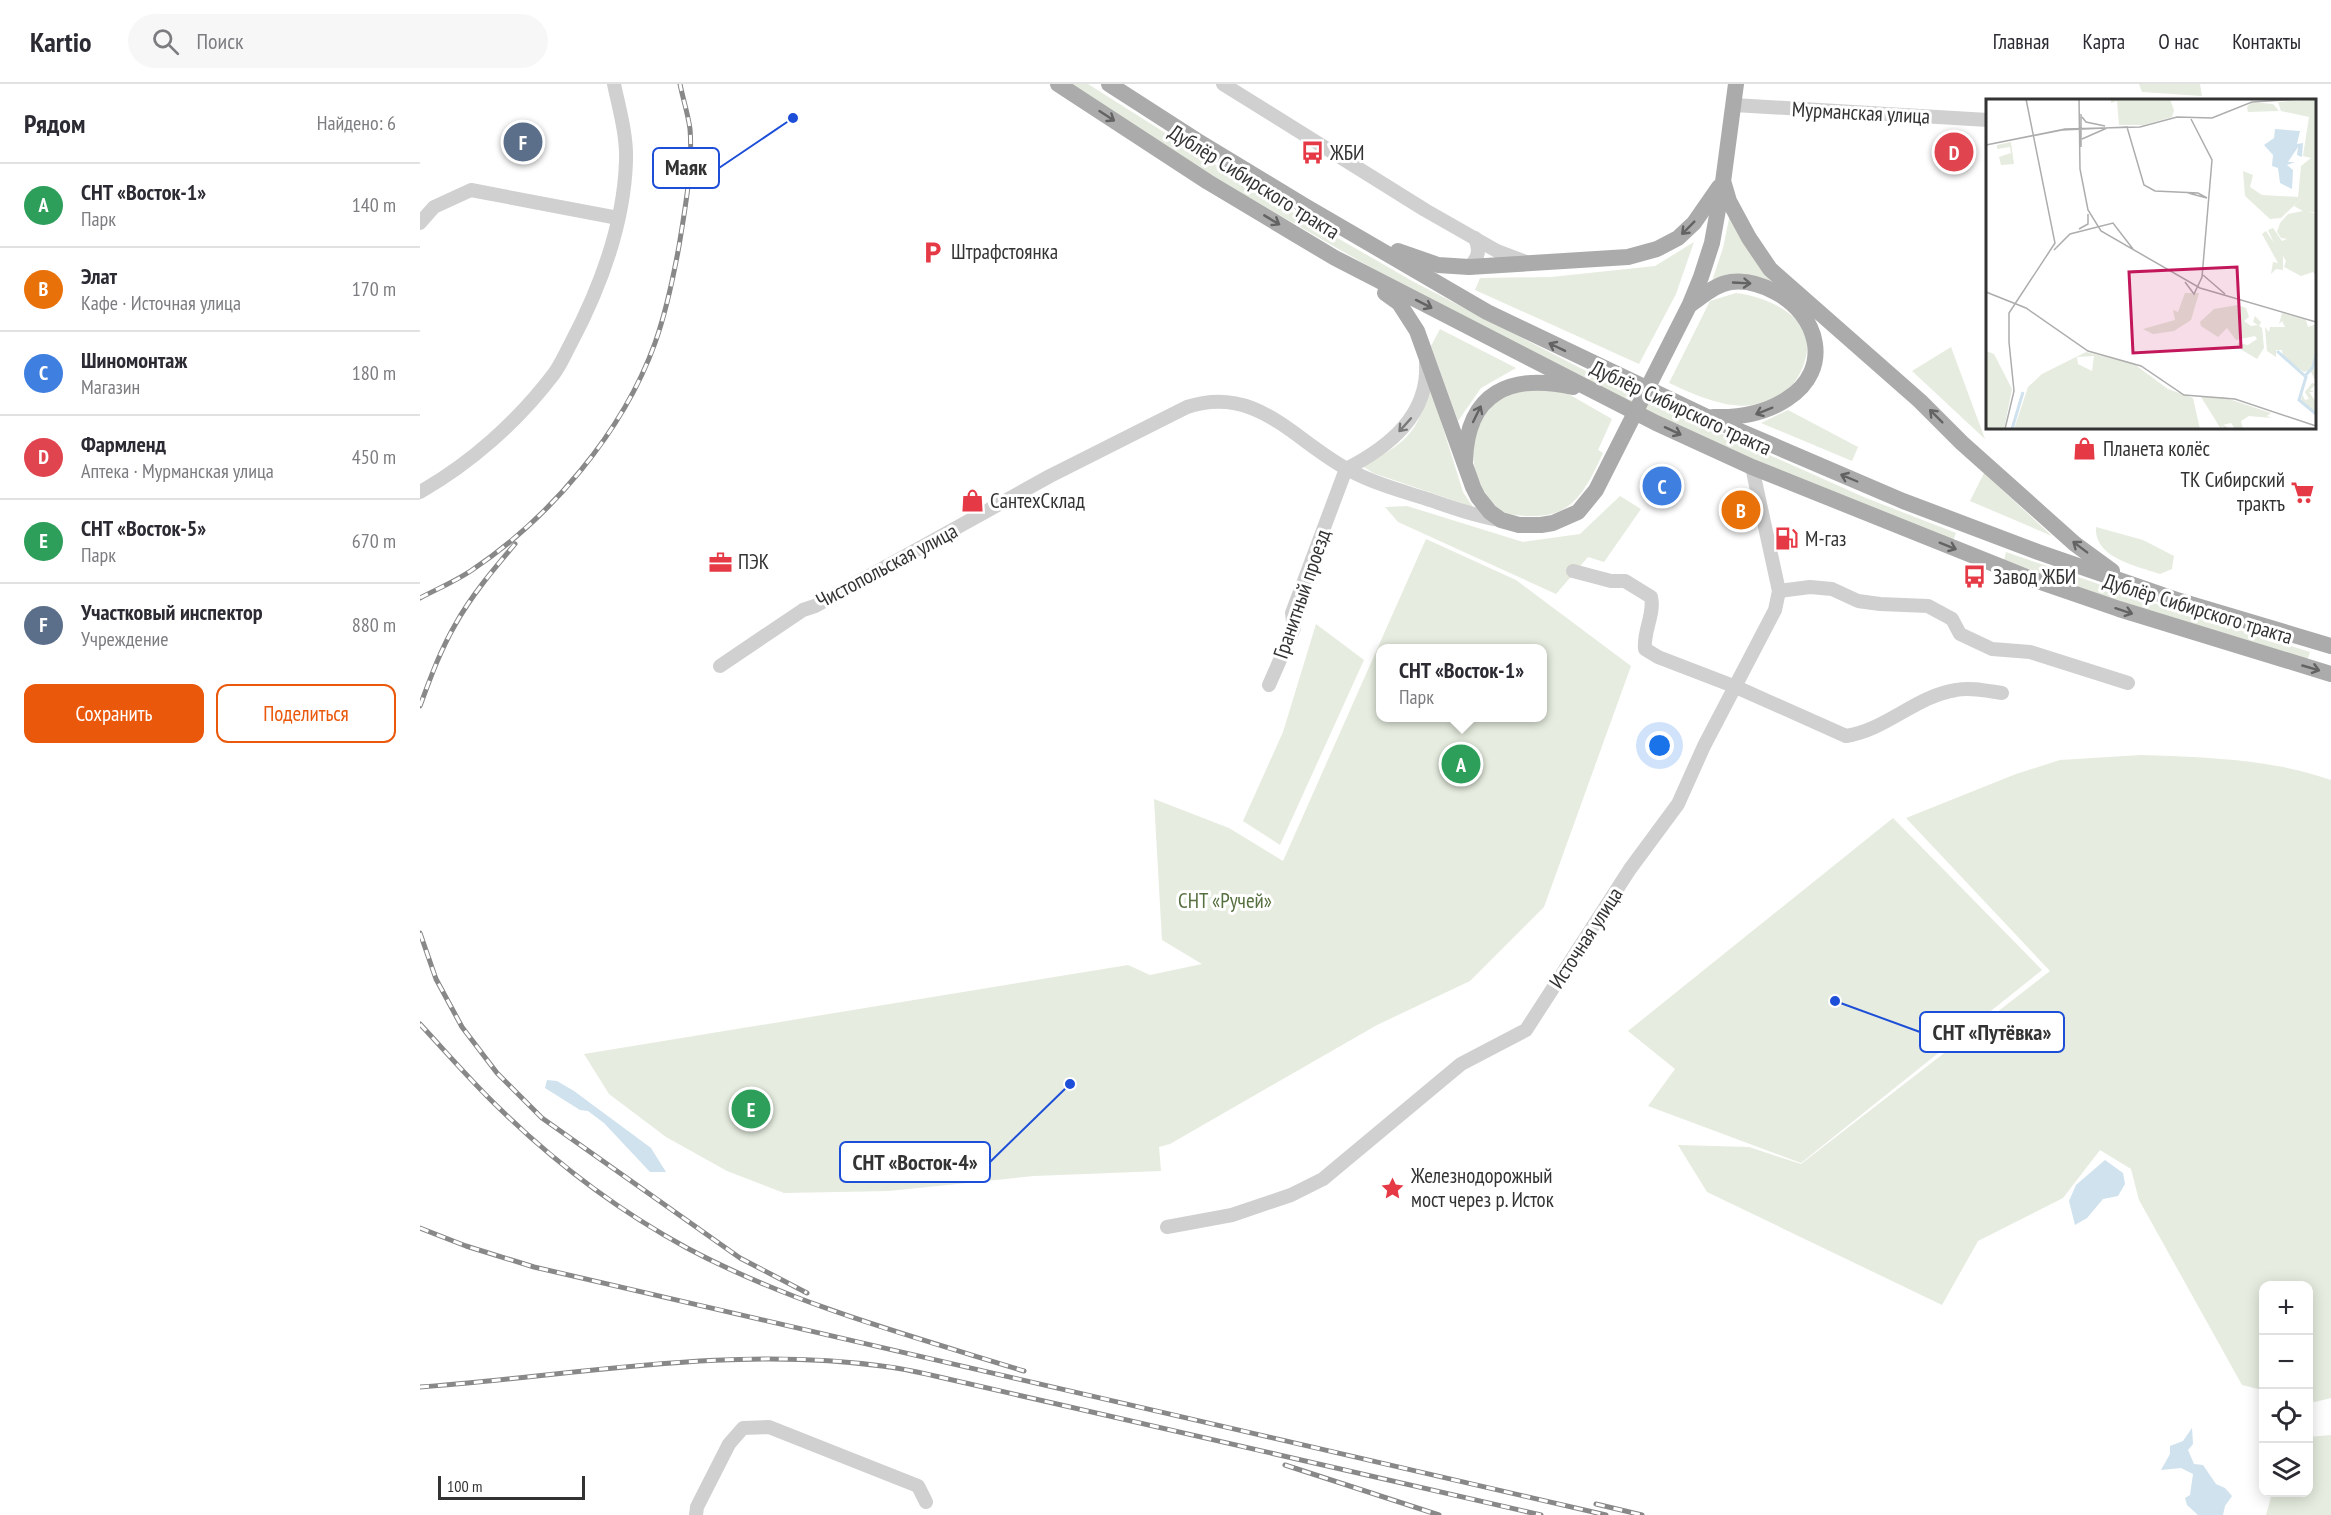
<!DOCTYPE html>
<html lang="ru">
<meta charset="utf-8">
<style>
:root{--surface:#fff;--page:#f7f7f7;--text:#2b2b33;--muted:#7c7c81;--line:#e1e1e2;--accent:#ea580c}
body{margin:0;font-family:"PT Sans Narrow",sans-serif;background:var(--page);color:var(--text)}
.controls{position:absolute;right:18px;bottom:18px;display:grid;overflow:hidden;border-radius:12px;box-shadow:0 3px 15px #0003}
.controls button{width:54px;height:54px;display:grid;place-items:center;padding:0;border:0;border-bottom:2px solid var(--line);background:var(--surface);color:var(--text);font:30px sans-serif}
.scale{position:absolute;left:18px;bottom:15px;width:147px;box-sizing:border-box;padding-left:6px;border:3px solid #333;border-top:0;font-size:16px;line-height:21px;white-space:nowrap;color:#333;-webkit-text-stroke:4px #fff;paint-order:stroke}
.you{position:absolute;left:1240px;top:662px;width:21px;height:21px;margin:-15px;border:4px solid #fff;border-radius:50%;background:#1a73e8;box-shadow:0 0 0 9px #1a73e833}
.badge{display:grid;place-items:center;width:39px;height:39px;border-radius:50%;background:var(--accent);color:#fff;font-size:20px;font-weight:700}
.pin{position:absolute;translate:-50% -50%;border:3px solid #fff;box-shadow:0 2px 6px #0006}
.popup{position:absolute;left:956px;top:560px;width:171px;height:78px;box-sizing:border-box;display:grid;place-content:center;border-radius:12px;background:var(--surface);filter:drop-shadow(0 2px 4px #0005);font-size:20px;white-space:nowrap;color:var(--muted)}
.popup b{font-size:22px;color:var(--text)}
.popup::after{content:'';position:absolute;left:50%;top:100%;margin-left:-12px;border:12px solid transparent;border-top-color:var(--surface)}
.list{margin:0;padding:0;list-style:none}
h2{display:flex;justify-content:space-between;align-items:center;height:78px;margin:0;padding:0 24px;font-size:26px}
h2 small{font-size:20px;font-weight:400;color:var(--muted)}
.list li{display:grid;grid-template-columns:39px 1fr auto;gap:18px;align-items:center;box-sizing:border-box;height:84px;padding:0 24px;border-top:2px solid var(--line)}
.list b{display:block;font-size:22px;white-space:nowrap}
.list p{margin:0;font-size:20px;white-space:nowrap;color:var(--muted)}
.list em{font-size:20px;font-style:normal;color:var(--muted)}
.actions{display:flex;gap:12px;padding:18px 24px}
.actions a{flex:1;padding:14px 0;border:2px solid var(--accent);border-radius:12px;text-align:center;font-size:21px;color:var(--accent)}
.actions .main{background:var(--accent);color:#fff}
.icon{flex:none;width:33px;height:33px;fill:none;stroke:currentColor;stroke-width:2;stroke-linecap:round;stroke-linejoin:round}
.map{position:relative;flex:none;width:1911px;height:1431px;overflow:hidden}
header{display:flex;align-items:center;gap:36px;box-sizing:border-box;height:84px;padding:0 30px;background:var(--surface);border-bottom:2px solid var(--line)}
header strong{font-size:28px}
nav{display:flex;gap:33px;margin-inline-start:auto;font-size:21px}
.search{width:420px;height:54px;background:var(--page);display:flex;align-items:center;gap:15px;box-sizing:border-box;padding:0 21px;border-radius:33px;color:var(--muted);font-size:22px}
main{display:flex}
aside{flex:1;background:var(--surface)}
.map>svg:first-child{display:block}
.green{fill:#e6ecdf;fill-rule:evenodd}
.water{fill:#cfe2ee}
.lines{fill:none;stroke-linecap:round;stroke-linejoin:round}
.minor{stroke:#d0d0d0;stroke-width:14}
.major{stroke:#ababab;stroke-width:16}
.rail-casing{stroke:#888;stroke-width:5}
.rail{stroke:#fff;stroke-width:3;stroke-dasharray:9;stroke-linecap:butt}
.oneway{stroke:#636363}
.oneway2{stroke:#7a7a7a}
.labels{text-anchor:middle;stroke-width:6;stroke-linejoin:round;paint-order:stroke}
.street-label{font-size:21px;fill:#333;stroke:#fff}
.poi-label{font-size:21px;fill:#333;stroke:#fff;text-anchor:start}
.park-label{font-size:21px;fill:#56703f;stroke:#fff}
.inset-river{fill:none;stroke:#cfe2ee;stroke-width:3}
.inset-road{fill:none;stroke:#adadad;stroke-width:1.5}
.view{fill:#c2185b;fill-opacity:0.15;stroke:#c2185b;stroke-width:3}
.inset-edge{fill:none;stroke:#333;stroke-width:3}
.leader{fill:none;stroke:#1d4ed8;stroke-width:2}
.callout-dot{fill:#1d4ed8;stroke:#fff;stroke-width:2}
.callout{fill:#fff;stroke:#1d4ed8;stroke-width:2}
.callout-label{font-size:22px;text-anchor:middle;font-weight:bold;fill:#333}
</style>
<header>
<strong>Kartio</strong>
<div class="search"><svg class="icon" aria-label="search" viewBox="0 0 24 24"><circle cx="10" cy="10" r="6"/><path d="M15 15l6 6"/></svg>Поиск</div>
<nav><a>Главная</a><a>Карта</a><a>О нас</a><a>Контакты</a></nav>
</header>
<main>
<aside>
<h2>Рядом<small>Найдено: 6</small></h2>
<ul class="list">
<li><span class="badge" style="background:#2e9e5b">A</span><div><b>СНТ «Восток-1»</b><p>Парк</p></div><em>140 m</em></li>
<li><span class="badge" style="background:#e8710a">B</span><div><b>Элат</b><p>Кафе · Источная улица</p></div><em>170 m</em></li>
<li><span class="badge" style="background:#3f7fe0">C</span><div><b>Шиномонтаж</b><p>Магазин</p></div><em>180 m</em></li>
<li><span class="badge" style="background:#e0444e">D</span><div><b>Фармленд</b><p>Аптека · Мурманская улица</p></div><em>450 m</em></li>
<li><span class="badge" style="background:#2e9e5b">E</span><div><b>СНТ «Восток-5»</b><p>Парк</p></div><em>670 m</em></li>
<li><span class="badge" style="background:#5c6f8a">F</span><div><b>Участковый инспектор</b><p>Учреждение</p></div><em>880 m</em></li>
</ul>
<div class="actions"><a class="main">Сохранить</a><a>Поделиться</a></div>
</aside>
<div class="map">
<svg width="1911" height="1431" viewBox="0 0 1911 1431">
<rect width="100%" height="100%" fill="#fff"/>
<g class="green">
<polygon points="649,0 668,0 848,114 994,198 1199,304 1446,414 1536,449 1533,457 1281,354 1048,239 803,99"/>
<polygon points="1719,0 1780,0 1782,12 1722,8"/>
<path d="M1310 130C1326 168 1338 183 1369 209L1292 197 1303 164Z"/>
<polygon points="1274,158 1256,210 1219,280 1055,206 1060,194 1131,193 1235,182"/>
<path d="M1316 209C1341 212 1374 225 1385 249 1393 268 1379 299 1363 310 1356 315 1340 320 1332 321 1305 325 1273 310 1249 299L1290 217Z"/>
<polygon points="1020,245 1096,284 1061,304 1038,337 1011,262"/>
<polygon points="1531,263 1565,355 1492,287"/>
<path d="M1010 302 1043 408 1053 423 953 389 941 381C985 361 998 350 1010 302Z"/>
<path d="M1138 304 1192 335 1178 366 1183 369C1159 422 1144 440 1083 429 1054 404 1043 366 1064 333 1071 323 1077 315 1087 311 1104 303 1121 305 1138 304Z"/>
<polygon points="1368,326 1438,363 1432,377 1341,339"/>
<polygon points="1564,389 1632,452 1550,417"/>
<polygon points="1200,412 1221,425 1184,478 1168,473 1136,510 978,438 965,423 987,422 1103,458 1160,450"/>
<path d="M1676 443 1723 456 1754 472 1752 485 1740 490C1717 482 1674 474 1676 443Z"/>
<path d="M1006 455 1096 496 1211 582 1124 823 1050 897 957 941 750 1060 739 1063 741 1087 614 1092 469 1107 364 1109 307 1087 246 1053 189 1010 164 970 708 881 730 891 782 880 742 856 734 715 809 744 863 777ZM960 564H1122V634H960Z"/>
<polygon points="1586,468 1745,523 1890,568 1887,577 1740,532 1584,476"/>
<polygon points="896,540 944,576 860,761 823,737 863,648"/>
<path d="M1721 671C1782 673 1853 675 1911 696V1314L1895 1318 1889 1316 1888 1202H1844L1843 1306 1822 1301 1719 1116 1711 1085 1680 1066 1643 1114 1558 1157 1522 1221 1287 1108 1258 1061 1329 1063 1381 1080 1630 887 1486 734 1596 690 1640 676Z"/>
<polygon points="1473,734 1622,886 1381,1079 1228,1022 1255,985 1208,947"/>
<polygon points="1911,1351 1911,1431 1846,1431 1852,1409 1888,1408 1889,1353"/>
</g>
<g class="water">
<polygon points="127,996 137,997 154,1007 231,1064 246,1088 230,1088 184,1039 168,1027 160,1026 125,1004"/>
<polygon points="1685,1076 1703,1089 1705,1100 1698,1112 1683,1115 1667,1134 1655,1141 1649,1117 1656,1101"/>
<polygon points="1772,1344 1773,1360 1768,1366 1774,1380 1783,1381 1796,1400 1805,1404 1812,1412 1805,1422 1803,1431 1778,1431 1767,1421 1765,1414 1770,1411 1773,1390 1761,1384 1741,1386 1750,1370 1750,1362 1763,1357"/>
</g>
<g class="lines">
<g class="minor">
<polyline points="803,0 1005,126 1077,167 1106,178"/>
<polyline points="1314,21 1568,36"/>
<polyline points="0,139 14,123 51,106 198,134"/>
<path d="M1049 183C1059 174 1060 166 1055 154"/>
<path d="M926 385C969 363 1009 331 1006 279"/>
<path d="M0 408C51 379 98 337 133 291 140 282 145 270 151 259 180 204 204 139 206 77 207 51 199 24 194 0"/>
<path d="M1153 487 1191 497H1205L1231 513C1235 530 1223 547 1225 565L1238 573 1316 603 1426 652C1466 646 1496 612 1536 606 1551 603 1568 607 1582 609"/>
<polyline points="1359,507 1390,503 1412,505 1438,517 1460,520 1508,522 1532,535 1540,550 1572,565 1610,568 1708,599"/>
<path d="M300 582 383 526 395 522 630 392 767 323C837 300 874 357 929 386 955 400 982 407 1010 416 1033 424 1056 432 1080 436"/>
<polyline points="849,601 874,544 872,529 926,385"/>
<polyline points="747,1143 812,1131 871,1111 903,1095 1041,980 1106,946 1210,785 1258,720 1284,662 1355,526 1359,507 1332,383"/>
<polyline points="276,1431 277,1423 309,1360 323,1344 349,1343 498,1402 506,1418"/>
</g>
<g class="major">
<polyline points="638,0 788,98 915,174 1236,339 1332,383 1609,494 1699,525 1911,590"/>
<polyline points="689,0 776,56 885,122 1067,228 1287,333 1483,417 1618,468 1760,517 1911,562"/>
<polyline points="1304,100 1309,117 1329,154 1350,185 1500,317 1542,359 1655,460 1692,487"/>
<polyline points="978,167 1018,181 1049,183 1208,173 1237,165 1258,154 1274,139 1299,103"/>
<polyline points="965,209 979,219 997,247 1053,403 1058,413 1070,428 1081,436 1099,441 1121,441 1133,439 1158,428 1176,406 1270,220 1281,193 1292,159 1303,98 1316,0"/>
<path d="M1271 220C1283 212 1296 200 1311 198 1326 196 1342 201 1355 208 1398 230 1414 285 1367 315 1344 330 1320 334 1293 333"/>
<path d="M1045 377C1047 308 1091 289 1153 303"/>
</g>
<defs>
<g id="rail">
<path d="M0 514C17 505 36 497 52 486 130 434 203 348 235 259 246 228 253 195 259 162 265 125 273 82 270 45 268 30 263 15 260 0"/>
<path d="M0 622C10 595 20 567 35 541 51 512 73 486 95 460"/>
<polyline points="0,849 16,895 42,943 77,989 122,1034 320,1174 387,1209"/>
<path d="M0 940C26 968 51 997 78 1023 133 1077 199 1127 267 1164 372 1220 491 1252 604 1287"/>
<polyline points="0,1144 46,1162 114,1183 1186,1431"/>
<path d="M0 1303C152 1292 310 1261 462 1282 480 1284 498 1288 515 1292L1121 1431"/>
<polyline points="865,1381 1019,1431"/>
<polyline points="1176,1420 1222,1431"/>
</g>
</defs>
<use href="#rail" class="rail-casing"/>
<use href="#rail" class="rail"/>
</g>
<defs><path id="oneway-shaft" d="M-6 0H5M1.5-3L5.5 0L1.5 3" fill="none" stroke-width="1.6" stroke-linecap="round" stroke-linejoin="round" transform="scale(1.5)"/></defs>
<g class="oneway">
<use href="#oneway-shaft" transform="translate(687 32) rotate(33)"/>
<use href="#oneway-shaft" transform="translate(852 136) rotate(31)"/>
<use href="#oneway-shaft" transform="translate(1268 144) rotate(135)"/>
<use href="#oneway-shaft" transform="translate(1322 199) rotate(3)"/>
<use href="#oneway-shaft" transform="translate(1004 220) rotate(27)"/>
<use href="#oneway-shaft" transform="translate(1137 263) rotate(-154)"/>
<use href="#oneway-shaft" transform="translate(1344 327) rotate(158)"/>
<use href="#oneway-shaft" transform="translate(1057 330) rotate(-64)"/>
<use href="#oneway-shaft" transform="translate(1516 332) rotate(-135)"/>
<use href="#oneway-shaft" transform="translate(1253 347) rotate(25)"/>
<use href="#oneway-shaft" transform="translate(1429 394) rotate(-157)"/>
<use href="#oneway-shaft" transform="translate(1528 462) rotate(22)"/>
<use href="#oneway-shaft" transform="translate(1660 463) rotate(-143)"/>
<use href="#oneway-shaft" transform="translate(1704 527) rotate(18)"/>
<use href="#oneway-shaft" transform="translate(1891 584) rotate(16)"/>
</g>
<use class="oneway2" href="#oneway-shaft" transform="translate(985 341) rotate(132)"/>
<defs>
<symbol id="bus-bare" viewBox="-9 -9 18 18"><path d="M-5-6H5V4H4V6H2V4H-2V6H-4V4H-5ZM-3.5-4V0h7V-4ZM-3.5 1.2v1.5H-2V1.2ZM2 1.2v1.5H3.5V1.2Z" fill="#e63946" stroke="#fff" stroke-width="2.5" paint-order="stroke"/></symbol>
<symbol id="parking-bare" viewBox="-9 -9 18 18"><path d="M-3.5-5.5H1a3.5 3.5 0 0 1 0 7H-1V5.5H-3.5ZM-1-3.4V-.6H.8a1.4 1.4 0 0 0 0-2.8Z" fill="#e63946" stroke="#fff" stroke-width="2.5" paint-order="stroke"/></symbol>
<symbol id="shop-bare" viewBox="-9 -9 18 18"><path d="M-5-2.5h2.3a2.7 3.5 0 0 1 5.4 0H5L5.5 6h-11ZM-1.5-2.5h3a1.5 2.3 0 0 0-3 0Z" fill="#e63946" stroke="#fff" stroke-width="2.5" paint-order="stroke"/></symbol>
<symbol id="supermarket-bare" viewBox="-9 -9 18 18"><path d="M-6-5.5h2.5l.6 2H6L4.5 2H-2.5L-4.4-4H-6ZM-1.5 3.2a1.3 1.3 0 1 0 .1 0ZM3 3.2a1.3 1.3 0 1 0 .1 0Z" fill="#e63946" stroke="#fff" stroke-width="2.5" paint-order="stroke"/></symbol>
<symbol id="fuel-bare" viewBox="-9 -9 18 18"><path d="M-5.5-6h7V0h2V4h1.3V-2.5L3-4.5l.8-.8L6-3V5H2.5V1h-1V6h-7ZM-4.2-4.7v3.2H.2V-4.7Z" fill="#e63946" stroke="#fff" stroke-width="2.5" paint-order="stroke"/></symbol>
<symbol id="office-bare" viewBox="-9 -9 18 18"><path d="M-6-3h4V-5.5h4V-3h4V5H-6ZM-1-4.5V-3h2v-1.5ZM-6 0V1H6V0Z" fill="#e63946" stroke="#fff" stroke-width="2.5" paint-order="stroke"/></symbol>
<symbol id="sight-bare" viewBox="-9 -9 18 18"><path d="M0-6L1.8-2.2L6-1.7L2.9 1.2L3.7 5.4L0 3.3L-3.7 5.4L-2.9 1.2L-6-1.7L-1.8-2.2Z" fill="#e63946" stroke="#fff" stroke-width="2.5" paint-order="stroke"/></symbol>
</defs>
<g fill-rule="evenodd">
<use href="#bus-bare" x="876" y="52" width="33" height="33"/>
<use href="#parking-bare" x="496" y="152" width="33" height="33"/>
<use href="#shop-bare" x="1648" y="348" width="33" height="33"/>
<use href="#supermarket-bare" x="1866" y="392" width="33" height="33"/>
<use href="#shop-bare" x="536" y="400" width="33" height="33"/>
<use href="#fuel-bare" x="1350" y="438" width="33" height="33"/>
<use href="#office-bare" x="284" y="462" width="33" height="33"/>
<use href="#bus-bare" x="1538" y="476" width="33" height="33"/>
<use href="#sight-bare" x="956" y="1088" width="33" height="33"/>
</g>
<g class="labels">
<g class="street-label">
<text transform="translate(1441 29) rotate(3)" y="7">Мурманская улица</text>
<text transform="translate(834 98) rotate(32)" y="7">Дублёр Сибирского тракта</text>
<text transform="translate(1261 324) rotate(25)" y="7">Дублёр Сибирского тракта</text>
<text transform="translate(467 482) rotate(-28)" y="7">Чистопольская улица</text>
<text transform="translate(882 510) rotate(-71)" y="7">Гранитный проезд</text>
<text transform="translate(1778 525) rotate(17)" y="7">Дублёр Сибирского тракта</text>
<text transform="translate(1166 854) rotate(-57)" y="7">Источная улица</text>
</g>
<g class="poi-label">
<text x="910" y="76">ЖБИ</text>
<text x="531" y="175">Штрафстоянка</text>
<text x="1683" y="372">Планета колёс</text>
<text x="1865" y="403" text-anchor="end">ТК Сибирский<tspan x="1865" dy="24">трактъ</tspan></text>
<text x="570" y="424">СантехСклад</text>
<text x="1385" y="462">М-газ</text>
<text x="318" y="485">ПЭК</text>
<text x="1573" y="500">Завод ЖБИ</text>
<text x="991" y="1099">Железнодорожный<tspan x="991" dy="24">мост через р. Исток</tspan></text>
</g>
<g class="park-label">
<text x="805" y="824">СНТ «Ручей»</text>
</g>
</g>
<g transform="translate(1566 15)">
<rect width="330" height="330" fill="#fff"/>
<path d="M125 0H184L188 11 186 18 157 26H133L131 2 125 4ZM330 0V114L321 112 330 115V177L327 173 315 177 298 168 300 162 297 157V171L290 170 285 175 287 163 292 164 276 135 280 132 288 144 282 131 287 129 296 142 301 140 295 139 291 133 294 124 302 115 317 112 308 107 319 96 295 119 284 120 259 97 257 72 267 76 264 88 276 96 312 98 315 67 325 59 317 57 323 18 295 12 292 3ZM266 3 287 5 293 12 262 13 261 8ZM25 43 28 65 15 66 13 58 25 54 24 48 11 50V46ZM199 194H213L205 221 188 232 167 235 157 230 189 221 187 211 192 213ZM252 206 260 209 263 218 258 222 265 227 272 226 267 223 269 217 275 223 273 227 276 229 278 249 271 260 251 248 252 244 262 246 271 240 269 237 250 241 241 229 232 238 215 227 214 223 228 210ZM296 214 320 221 322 228 330 225V283L324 271 318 273 297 259 296 251H290V258L281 252 279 228 283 233 284 228H299L296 222 293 225ZM0 252 8 255 26 290 18 330H0ZM100 253 148 265 182 290 207 299 214 330H28L42 288 56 275ZM108 257 106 272 92 265 91 258ZM326 284 330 285 324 291 328 293H323L330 303V315L315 303 316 295 319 301 323 300 319 293ZM215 298H237L285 314 281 317 285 319 263 317 255 322 257 330H249L245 324 237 326 243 329 237 330V326L235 330Z" fill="#e6ecdf" fill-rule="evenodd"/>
<path d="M289 30 314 32 311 45 317 44 316 58 311 56 312 48 302 63H309L301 66 307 71 306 90 294 84 292 69 286 67 287 56 278 46 288 39Z" fill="#cfe2ee"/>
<path class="inset-river" d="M291 252 320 278 313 301 330 315M319 277 327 268 330 255M26 330 37 293"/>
<path class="inset-road" d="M93 0 94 70 102 111 115 132 214 189 330 223M96 18 100 23 119 27M96 40 121 29M0 46 79 30 154 28 191 18 226 19 266 3 315 0M0 46 76 31 141 28 158 86 169 92 212 94 221 99 202 94M95 48V15M93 130 102 125V115M68 151 84 135 127 124 147 150M217 176 239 195M199 183 208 195 216 178 226 61 205 20M0 193 40 209 102 252 155 267 198 296 249 300 330 327M23 244V214L69 144 40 0M19 330 28 292 23 243"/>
<path class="view" d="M251 168 255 248 147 254 143 173Z"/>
<rect width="330" height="330" class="inset-edge"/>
</g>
<path class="leader" d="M373 34L299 84M1415 917L1500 948M650 1000L570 1078"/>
<g class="callout-dot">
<circle cx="373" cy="34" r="6"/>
<circle cx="1415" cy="917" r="6"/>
<circle cx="650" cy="1000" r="6"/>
</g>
<g class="callout">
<rect x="233" y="64" width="66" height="40" rx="6"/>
<rect x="1500" y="928" width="144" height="40" rx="6"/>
<rect x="420" y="1058" width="150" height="40" rx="6"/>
</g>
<g class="callout-label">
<text x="266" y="91">Маяк</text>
<text x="1572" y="956">СНТ «Путёвка»</text>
<text x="495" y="1086">СНТ «Восток-4»</text>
</g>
</svg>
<div class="controls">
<button>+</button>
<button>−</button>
<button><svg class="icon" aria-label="locate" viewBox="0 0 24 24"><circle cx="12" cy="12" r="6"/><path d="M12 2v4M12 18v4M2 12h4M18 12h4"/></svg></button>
<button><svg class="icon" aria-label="layers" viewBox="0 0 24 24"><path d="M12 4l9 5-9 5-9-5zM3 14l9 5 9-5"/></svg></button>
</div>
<div class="scale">100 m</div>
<div class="you"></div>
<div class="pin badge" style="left:1041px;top:680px;background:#2e9e5b">A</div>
<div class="popup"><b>СНТ «Восток-1»</b>Парк</div>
<div class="pin badge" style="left:1321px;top:426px;background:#e8710a">B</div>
<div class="pin badge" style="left:1242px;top:402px;background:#3f7fe0">C</div>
<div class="pin badge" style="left:1534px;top:68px;background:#e0444e">D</div>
<div class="pin badge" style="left:331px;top:1025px;background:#2e9e5b">E</div>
<div class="pin badge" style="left:103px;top:58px;background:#5c6f8a">F</div>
</div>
</main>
